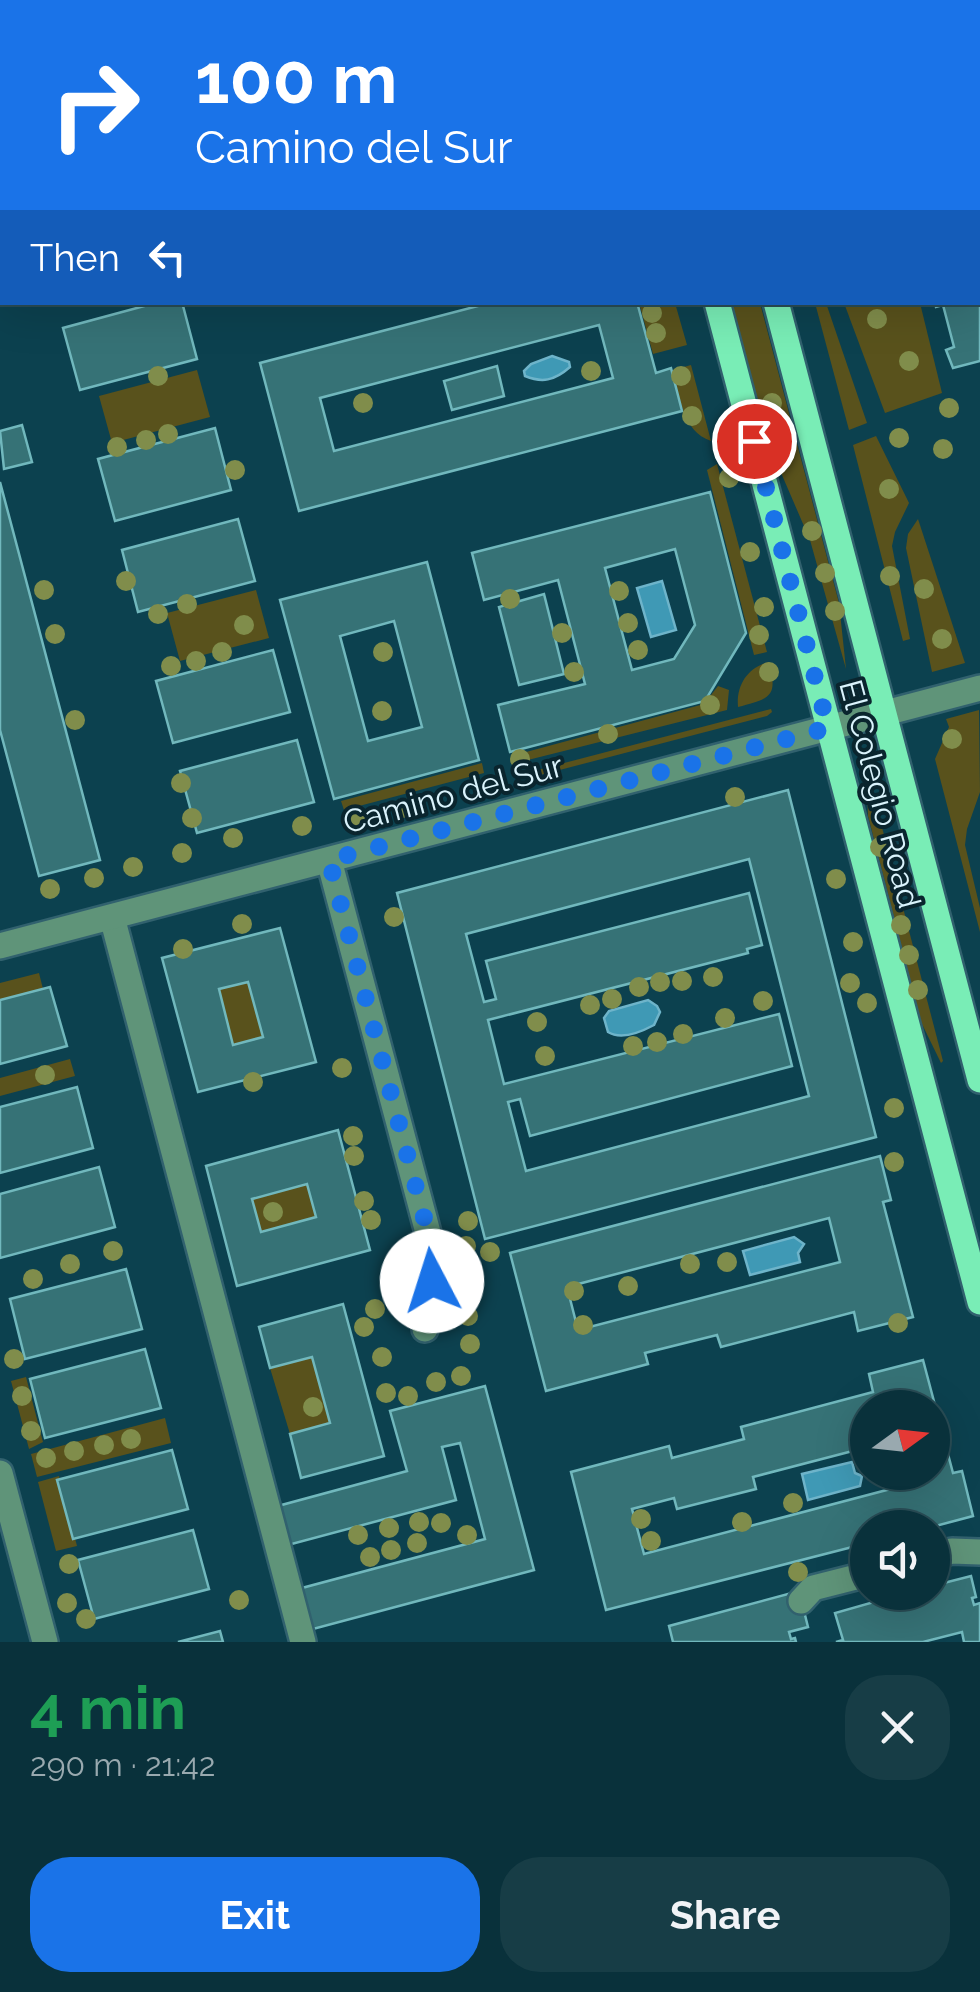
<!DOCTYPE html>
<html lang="en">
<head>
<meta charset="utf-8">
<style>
	body { margin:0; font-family:Raleway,sans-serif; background:#173d46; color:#f1f3f6; height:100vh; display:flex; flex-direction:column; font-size:38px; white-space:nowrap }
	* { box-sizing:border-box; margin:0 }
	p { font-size:32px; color:#99a9af }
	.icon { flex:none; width:55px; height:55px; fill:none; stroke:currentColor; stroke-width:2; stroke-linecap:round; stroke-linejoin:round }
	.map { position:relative; height:1642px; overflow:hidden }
	.sheet { display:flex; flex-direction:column; background:#09313b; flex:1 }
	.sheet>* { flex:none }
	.guide { position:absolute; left:0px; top:0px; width:980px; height:305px; box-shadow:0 10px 40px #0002,0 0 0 2px #294c55; background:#1a73e8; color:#fff; overflow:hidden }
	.needle { width:65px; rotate:75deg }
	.controls { position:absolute; left:850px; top:1390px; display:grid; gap:20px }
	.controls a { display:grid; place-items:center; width:100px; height:100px; border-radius:50%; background:#09313b; box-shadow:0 10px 40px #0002,0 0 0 2px #294c55; font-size:50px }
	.pin { position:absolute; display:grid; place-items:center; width:85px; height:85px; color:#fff; margin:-42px; border:5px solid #fff; border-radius:50%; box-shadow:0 2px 10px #0007 }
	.me { position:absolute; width:110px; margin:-55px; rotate:355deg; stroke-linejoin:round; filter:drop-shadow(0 0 8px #0008) }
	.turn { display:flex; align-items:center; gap:35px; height:210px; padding:0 30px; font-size:45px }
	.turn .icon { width:130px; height:130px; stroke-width:2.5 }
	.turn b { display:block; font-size:70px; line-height:85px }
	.then { display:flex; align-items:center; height:95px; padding:0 30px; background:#0003; gap:20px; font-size:38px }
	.round { display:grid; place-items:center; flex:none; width:105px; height:105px; border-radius:40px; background:#173d46 }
	.overview { display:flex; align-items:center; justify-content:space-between; height:170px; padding:0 30px }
	h1 { font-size:60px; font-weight:700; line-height:75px; color:#1e9e55 }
	.button { display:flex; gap:20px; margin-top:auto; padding:20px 30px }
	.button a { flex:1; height:115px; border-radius:40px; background:#1a73e8; color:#fff; font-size:40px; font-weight:700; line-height:115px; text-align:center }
	.button a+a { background:#173d46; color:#f1f3f6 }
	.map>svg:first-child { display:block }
</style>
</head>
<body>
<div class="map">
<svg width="980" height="1642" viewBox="0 0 980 1642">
	<rect width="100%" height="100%" fill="#0c414f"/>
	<!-- green -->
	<g fill="#59521c">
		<path d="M0,0H595L596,2H2L0,172Z"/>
		<path d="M759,0H980V176L978,177V2Z"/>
		<path d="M639,303H675L687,345L653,354Z"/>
		<path d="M731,303H760L839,603L846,669L810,540L766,438Z"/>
		<path d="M815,303H826L867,423L849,430Z"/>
		<path d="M844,303H920L942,393L885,413Z"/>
		<path d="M691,365L711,441C682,431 680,397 673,370Z"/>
		<path d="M197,370L210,417L112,443L99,396Z"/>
		<path d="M876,436L909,503L895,532L892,546L910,639L903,641L853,445Z"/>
		<path d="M717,464L767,652L754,655L707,470Z"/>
		<path d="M918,519L965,663L932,672L906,548L908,534Z"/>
		<path d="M256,590L269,638L180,661L167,613Z"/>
		<path d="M769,662C778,697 771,698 738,707C736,685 748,667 769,662Z"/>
		<path d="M718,686L729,690L727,710L516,763L515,755L704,704Z"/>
		<path d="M771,709L772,712L767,716L525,779L522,774Z"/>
		<path d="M979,710L980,792L967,829L965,845L980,908V932L935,759L949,727L946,719Z"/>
		<path d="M482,763L484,773L344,810L341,801Z"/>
		<path d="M866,766L943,1061L941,1063L921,1022L868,816Z"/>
		<path d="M39,973L43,989L0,1000V983Z"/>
		<path d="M248,982L263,1037L233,1045L219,989Z"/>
		<path d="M70,1059L75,1076L0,1096V1078Z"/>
		<path d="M307,1184L316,1217L261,1232L252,1199Z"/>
		<path d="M312,1357L330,1423L290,1434L270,1368Z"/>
		<path d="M26,1377L43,1442L29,1449L11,1381Z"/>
		<path d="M165,1418L171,1443L37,1477L31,1454Z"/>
		<path d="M59,1476L77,1546L56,1551L38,1482Z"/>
	</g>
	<!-- water -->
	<g fill="#3f99b5" stroke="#6eb4ca" stroke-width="2.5">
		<path d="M552,356L569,362L570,367C554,381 542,383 525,376L524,371L531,364Z"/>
		<path d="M662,581L676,630L651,637L637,588Z"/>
		<path d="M648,1000L657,1006L660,1012L654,1025C641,1032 621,1040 608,1032L604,1018L609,1011Z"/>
		<path d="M794,1237L804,1244L798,1253L800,1262L750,1275L743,1251Z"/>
		<path d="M852,1462L855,1473L862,1476L860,1486L808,1500L802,1474Z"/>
	</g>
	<!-- building -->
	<g fill="#367276" stroke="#71b8bd" stroke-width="2.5" fill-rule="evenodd">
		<path d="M978,192H980L978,277Z"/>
		<path d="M980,276V361L953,368L946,350L954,347L943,305L936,307L935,302H978Z"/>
		<path d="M159,302H182L197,359L80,390L63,328Z"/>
		<path d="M493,302H637L656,373L671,368L682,411L299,511L260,363ZM599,325L613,378L334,451L320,398Z"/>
		<path d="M497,366L504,396L452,410L444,381Z"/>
		<path d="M22,425L32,462L4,469L0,431Z"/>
		<path d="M215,428L231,490L115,521L98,459Z"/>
		<path d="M0,482L100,860L39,876L0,730Z"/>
		<path d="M710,492L746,633L705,701L510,752L498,705L585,684L558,580L484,600L472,553ZM675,549L695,625L674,659L632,670L605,568Z"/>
		<path d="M238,519L255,581L138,612L122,550Z"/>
		<path d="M427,562L479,760L334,799L280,600ZM394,621L422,727L368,741L340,636Z"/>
		<path d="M544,594L564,674L519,685L499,607Z"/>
		<path d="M273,650L290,712L173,743L156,681Z"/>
		<path d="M297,740L314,802L197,833L180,771Z"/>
		<path d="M788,790L876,1137L485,1239L397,893ZM749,859L809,1096L526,1171L508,1102L520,1099L530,1136L792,1066L779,1014L504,1084L488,1020L748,953L747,949L762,945L749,893L486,961L496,999L484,1002L466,934Z"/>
		<path d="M280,928L316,1062L198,1092L162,958ZM248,982L263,1037L233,1045L219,989Z"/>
		<path d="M50,987L67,1046L0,1064V1000Z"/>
		<path d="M77,1087L93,1148L0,1173V1107Z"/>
		<path d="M338,1130L370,1250L237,1286L206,1166ZM307,1184L316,1217L261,1232L252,1199Z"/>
		<path d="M880,1156L891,1200L883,1202L913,1317L858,1331L854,1312L721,1347L717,1335L645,1353L648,1364L546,1391L510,1253ZM829,1218L840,1262L578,1330L567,1287Z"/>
		<path d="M99,1167L115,1227L0,1258V1194Z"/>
		<path d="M126,1269L142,1329L25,1359L10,1299Z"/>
		<path d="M343,1304L384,1456L301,1478L290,1434L330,1423L312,1357L270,1368L259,1327Z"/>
		<path d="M145,1349L161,1408L45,1438L30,1379Z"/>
		<path d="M923,1360L953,1473L962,1471L973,1516L928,1528H868V1543L606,1610L571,1472L669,1446L672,1458L744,1439L741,1427L873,1392L869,1374ZM868,1408H932V1472H895L898,1487L644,1554L632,1509L674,1498L677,1509L756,1489L753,1477L868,1447Z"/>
		<path d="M485,1386L534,1570L313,1629L302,1588L485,1539L460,1443L442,1447L456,1500L288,1545L278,1506L407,1471L390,1411Z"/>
		<path d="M172,1450L188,1509L73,1539L57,1480Z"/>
		<path d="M193,1530L209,1589L94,1619L78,1560Z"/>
		<path d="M971,1576L976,1597L972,1598L974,1605L980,1603V1642H964L962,1632L923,1642H836L843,1640L835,1613L909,1592H932V1586Z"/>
		<path d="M799,1591L808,1627L789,1632L791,1639L795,1638L796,1642H673L669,1626Z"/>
		<path d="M220,1631L223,1642H178Z"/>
	</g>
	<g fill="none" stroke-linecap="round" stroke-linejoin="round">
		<defs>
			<g id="minor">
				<path d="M329,860L431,1244L432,1281L425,1329"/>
				<path d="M112,917L303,1642"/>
				<path d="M0,946L980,688"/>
				<path d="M0,1473L45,1642"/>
				<path d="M932,1556L952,1551L980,1552"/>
				<path d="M801,1601L813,1588L868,1574"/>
			</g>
			<g id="major">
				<path d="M637,0L638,2"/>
				<path d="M697,0L698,2"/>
				<path d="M717,302L980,1302"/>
				<path d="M776,302L980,1080"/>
			</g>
		</defs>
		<!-- minor casing -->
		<use href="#minor" stroke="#31616e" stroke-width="30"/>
		<!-- major casing -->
		<use href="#major" stroke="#31616e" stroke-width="30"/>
		<!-- minor -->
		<use href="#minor" stroke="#5f9479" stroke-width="25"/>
		<!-- major -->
		<use href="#major" stroke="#79edb6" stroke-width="25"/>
	</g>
	<!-- trees -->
	<g fill="#808d4b">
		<circle cx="652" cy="313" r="10"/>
		<circle cx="877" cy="319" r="10"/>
		<circle cx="656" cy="333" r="10"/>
		<circle cx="909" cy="361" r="10"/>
		<circle cx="591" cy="371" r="10"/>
		<circle cx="158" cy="376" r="10"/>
		<circle cx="681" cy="376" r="10"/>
		<circle cx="363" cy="403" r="10"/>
		<circle cx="772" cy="403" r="10"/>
		<circle cx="949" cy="408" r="10"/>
		<circle cx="692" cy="416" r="10"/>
		<circle cx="168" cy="434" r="10"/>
		<circle cx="782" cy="437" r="10"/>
		<circle cx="899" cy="438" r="10"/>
		<circle cx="146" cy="440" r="10"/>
		<circle cx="117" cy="447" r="10"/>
		<circle cx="943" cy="449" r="10"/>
		<circle cx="235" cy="470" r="10"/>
		<circle cx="729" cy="478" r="10"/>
		<circle cx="889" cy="489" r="10"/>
		<circle cx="812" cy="531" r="10"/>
		<circle cx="750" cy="552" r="10"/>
		<circle cx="825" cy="573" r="10"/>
		<circle cx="890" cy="576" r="10"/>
		<circle cx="126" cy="581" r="10"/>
		<circle cx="924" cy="589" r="10"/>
		<circle cx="44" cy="590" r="10"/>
		<circle cx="619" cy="591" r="10"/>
		<circle cx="510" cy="599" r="10"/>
		<circle cx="187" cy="604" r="10"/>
		<circle cx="764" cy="607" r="10"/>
		<circle cx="835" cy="611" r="10"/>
		<circle cx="158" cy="614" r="10"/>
		<circle cx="628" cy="623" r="10"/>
		<circle cx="244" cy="625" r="10"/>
		<circle cx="562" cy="633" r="10"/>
		<circle cx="55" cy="634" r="10"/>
		<circle cx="759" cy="635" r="10"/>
		<circle cx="942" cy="639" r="10"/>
		<circle cx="638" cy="650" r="10"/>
		<circle cx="222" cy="652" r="10"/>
		<circle cx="383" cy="652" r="10"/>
		<circle cx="196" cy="661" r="10"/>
		<circle cx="171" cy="666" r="10"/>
		<circle cx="574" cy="672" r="10"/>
		<circle cx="769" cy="672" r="10"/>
		<circle cx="710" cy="705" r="10"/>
		<circle cx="382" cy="711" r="10"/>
		<circle cx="75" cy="720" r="10"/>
		<circle cx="608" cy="734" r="10"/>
		<circle cx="952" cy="739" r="10"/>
		<circle cx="520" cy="759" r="10"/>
		<circle cx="181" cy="783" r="10"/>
		<circle cx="735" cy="797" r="10"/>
		<circle cx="403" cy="808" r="10"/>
		<circle cx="192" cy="818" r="10"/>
		<circle cx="358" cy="821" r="10"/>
		<circle cx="302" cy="826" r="10"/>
		<circle cx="233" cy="838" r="10"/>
		<circle cx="880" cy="847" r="10"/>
		<circle cx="182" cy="853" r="10"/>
		<circle cx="133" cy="867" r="10"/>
		<circle cx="94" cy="878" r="10"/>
		<circle cx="836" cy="879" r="10"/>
		<circle cx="50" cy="889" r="10"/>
		<circle cx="394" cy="917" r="10"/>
		<circle cx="242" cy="924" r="10"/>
		<circle cx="901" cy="925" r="10"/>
		<circle cx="853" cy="942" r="10"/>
		<circle cx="183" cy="949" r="10"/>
		<circle cx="909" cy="955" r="10"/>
		<circle cx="713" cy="977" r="10"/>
		<circle cx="682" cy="981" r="10"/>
		<circle cx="660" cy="982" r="10"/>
		<circle cx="850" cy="983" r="10"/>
		<circle cx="639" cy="987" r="10"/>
		<circle cx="918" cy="990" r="10"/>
		<circle cx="612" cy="999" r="10"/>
		<circle cx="763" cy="1001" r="10"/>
		<circle cx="867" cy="1003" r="10"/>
		<circle cx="590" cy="1005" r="10"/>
		<circle cx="725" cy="1018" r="10"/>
		<circle cx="537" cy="1022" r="10"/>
		<circle cx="683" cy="1034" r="10"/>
		<circle cx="657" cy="1042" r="10"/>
		<circle cx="633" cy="1046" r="10"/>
		<circle cx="545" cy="1056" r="10"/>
		<circle cx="342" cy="1068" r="10"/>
		<circle cx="45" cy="1075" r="10"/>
		<circle cx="253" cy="1082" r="10"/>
		<circle cx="894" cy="1108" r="10"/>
		<circle cx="353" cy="1136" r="10"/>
		<circle cx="354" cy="1156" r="10"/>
		<circle cx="894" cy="1162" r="10"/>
		<circle cx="364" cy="1201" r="10"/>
		<circle cx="273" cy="1212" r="10"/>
		<circle cx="371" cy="1220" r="10"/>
		<circle cx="468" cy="1221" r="10"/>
		<circle cx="466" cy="1246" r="10"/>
		<circle cx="113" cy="1251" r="10"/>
		<circle cx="490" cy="1252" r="10"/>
		<circle cx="727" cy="1262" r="10"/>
		<circle cx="70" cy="1264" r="10"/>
		<circle cx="690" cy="1264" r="10"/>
		<circle cx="464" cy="1268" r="10"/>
		<circle cx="33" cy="1279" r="10"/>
		<circle cx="628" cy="1286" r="10"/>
		<circle cx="461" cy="1289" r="10"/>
		<circle cx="574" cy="1291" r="10"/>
		<circle cx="375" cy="1309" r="10"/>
		<circle cx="468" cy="1316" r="10"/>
		<circle cx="898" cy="1323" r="10"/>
		<circle cx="583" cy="1325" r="10"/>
		<circle cx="364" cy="1327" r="10"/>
		<circle cx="470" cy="1344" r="10"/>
		<circle cx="382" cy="1357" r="10"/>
		<circle cx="14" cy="1359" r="10"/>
		<circle cx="461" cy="1376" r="10"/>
		<circle cx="436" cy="1382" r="10"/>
		<circle cx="386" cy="1393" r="10"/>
		<circle cx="22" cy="1396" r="10"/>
		<circle cx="408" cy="1396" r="10"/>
		<circle cx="313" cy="1407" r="10"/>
		<circle cx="31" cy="1431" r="10"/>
		<circle cx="131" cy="1439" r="10"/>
		<circle cx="104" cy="1445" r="10"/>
		<circle cx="74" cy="1451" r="10"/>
		<circle cx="46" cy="1458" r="10"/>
		<circle cx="793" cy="1503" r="10"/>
		<circle cx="641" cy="1519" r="10"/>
		<circle cx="419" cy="1522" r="10"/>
		<circle cx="742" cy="1522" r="10"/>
		<circle cx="441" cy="1523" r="10"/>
		<circle cx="389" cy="1528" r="10"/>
		<circle cx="358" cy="1535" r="10"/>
		<circle cx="467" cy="1535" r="10"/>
		<circle cx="651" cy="1541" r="10"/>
		<circle cx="417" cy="1543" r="10"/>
		<circle cx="391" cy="1550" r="10"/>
		<circle cx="370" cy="1557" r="10"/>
		<circle cx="69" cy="1564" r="10"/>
		<circle cx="798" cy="1572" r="10"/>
		<circle cx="239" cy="1600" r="10"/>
		<circle cx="67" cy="1603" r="10"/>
		<circle cx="86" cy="1619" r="10"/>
	</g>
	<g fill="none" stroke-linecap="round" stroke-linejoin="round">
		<!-- route -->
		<path stroke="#1a73e8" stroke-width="18" stroke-dasharray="0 32.4" d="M432,1281L431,1244L329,860L828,728L754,441"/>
	</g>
	<g text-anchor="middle" stroke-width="8" stroke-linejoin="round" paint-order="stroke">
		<!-- street labels -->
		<g font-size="32" fill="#daf3fc" stroke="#0a252e">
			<text transform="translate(453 794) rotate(-15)" y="11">Camino del Sur</text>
			<text transform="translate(880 794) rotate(75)" y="11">El Colegio Road</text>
		</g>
	</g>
</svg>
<div class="controls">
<a><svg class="needle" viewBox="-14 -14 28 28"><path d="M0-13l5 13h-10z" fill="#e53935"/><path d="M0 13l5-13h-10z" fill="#99a9af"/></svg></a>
<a><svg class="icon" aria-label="sound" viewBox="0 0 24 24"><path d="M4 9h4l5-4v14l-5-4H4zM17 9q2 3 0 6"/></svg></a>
</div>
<div class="pin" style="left:754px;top:441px;background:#d93025"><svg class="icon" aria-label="arrive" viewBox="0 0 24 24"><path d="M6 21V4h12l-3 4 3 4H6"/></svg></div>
<svg class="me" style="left:432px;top:1281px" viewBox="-20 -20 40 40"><circle r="19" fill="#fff"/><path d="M0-13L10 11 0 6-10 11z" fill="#1a73e8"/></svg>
<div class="guide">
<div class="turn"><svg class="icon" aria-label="right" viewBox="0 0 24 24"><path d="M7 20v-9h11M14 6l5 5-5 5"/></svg><div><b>100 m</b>Camino del Sur</div></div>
<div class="then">Then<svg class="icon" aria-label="left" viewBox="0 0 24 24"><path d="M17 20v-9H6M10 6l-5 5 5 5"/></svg></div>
</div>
</div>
<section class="sheet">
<div class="overview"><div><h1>4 min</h1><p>290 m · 21:42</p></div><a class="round"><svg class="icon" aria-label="close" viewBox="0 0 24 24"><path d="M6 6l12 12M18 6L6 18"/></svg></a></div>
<div class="button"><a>Exit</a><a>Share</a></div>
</section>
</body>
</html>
